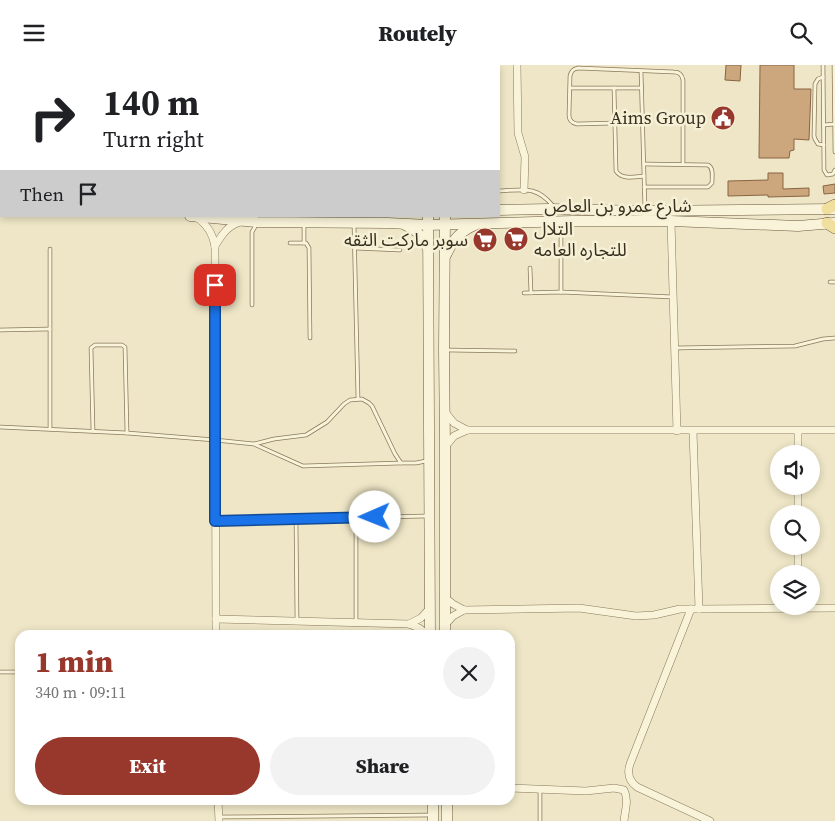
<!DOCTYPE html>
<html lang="en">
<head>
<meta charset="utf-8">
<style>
	body { margin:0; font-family:"Source Serif 4","Noto Sans Arabic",serif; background:#f2f2f2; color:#202124; height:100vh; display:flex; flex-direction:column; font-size:19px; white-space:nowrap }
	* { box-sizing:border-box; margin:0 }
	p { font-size:16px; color:#757577 }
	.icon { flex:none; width:28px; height:28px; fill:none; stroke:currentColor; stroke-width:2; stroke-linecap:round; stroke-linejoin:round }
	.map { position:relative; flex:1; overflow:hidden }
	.panel { position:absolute; left:15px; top:565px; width:500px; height:175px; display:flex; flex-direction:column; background:#fff; border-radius:15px; box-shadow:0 2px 8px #0003 }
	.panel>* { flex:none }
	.hud { position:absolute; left:0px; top:0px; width:500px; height:152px; box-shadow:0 2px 8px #0003; background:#fff; color:#202124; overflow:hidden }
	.buttons { position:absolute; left:770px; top:380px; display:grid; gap:10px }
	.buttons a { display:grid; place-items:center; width:50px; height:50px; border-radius:50%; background:#fff; box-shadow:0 2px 8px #0003; font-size:25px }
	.pin { position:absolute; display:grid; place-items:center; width:42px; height:42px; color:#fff; margin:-21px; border-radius:10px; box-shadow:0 2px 8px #0006 }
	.me { position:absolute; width:55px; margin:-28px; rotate:269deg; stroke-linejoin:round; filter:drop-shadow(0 0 4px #0008) }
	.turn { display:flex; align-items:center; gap:18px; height:105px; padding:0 20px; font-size:22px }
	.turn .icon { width:65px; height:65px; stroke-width:2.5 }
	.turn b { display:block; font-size:35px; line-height:42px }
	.then { display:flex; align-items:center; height:48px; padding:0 20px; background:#0003; gap:10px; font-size:19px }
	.round { display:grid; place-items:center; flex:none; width:52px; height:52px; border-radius:26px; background:#f2f2f2 }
	.head { display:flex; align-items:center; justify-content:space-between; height:85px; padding:0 20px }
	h1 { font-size:30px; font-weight:800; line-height:38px; color:#98372c }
	.button { display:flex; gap:10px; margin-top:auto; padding:10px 20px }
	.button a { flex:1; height:58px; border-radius:30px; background:#98372c; color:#fff; font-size:20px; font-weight:800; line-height:58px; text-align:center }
	.button a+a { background:#f2f2f2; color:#202124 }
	header { display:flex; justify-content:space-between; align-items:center; height:65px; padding:0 20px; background:#fff; font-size:22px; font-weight:800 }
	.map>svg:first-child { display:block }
</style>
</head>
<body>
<header><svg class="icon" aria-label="menu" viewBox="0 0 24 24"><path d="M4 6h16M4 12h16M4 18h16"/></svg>Routely<svg class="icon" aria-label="search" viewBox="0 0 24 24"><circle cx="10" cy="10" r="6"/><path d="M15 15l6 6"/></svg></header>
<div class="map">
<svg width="835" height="756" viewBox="0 0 835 756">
	<rect width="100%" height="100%" fill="#eee6c6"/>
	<!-- building -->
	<g fill="#cca67c" stroke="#886542">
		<path d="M726,0H741L740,16L725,15Z"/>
		<path d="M760,0H794V24H811L809,75L794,74V85L790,86L789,93H759Z"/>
		<path d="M768,108H783V124L809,123V131L768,132V130L728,131V116L768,115Z"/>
		<path d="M835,119V128L824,129L823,121Z"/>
	</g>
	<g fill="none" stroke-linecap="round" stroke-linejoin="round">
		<defs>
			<g id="service">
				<path d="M823,0L824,105L827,110L833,109L835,105"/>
				<path d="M834,0L835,87"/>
				<path d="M17,1L18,0"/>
				<path d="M100,1L101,0"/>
				<path d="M187,1V0"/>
				<path d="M641,6L645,145"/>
				<path d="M823,12L818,14L815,19L814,71L815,74L818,79L824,80"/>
				<path d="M570,23H642"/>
				<path d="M614,23L616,106C622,115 634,112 644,111"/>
				<path d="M615,58L577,59C572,58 569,55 569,50L570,11C571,6 573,4 578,3L674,7C680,7 682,10 683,15V99"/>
				<path d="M824,60L835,59"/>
				<path d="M644,99L708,100C714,103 712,112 712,118L708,122H644"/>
				<path d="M499,126C523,125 536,120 553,141"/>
				<path d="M304,159V178"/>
				<path d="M354,159L358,334"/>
				<path d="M561,172V227"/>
				<path d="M290,178H306L309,183L310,273"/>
				<path d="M355,183L400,185"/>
				<path d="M530,203L531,228"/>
				<path d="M830,217H835"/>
				<path d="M524,228L561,227L673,232"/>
				<path d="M252,240V167L256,160"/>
				<path d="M0,265L50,264"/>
				<path d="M675,283L795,281L823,274L835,273"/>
				<path d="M447,285L515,286"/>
				<path d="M0,362L127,368L215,375L254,379L274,374L306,370L327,357L344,339L350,335L362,334L369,338L372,341L395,389L401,398H416L426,396"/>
				<path d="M50,364V184"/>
				<path d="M93,366L91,283L95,280H122L125,282L127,368"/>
				<path d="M254,379L303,401L401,398"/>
				<path d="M296,454L297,556"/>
				<path d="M215,456L426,451"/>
				<path d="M356,557V453"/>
				<path d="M0,607H20"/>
				<path d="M540,724V756"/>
				<path d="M219,752L432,750"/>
			</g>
			<g id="minor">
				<path d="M517,0L518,68L525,92L524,125"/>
				<path d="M0,141L1,138"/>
				<path d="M196,152C207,159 213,169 215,182L216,570"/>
				<path d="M671,156L677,366"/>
				<path d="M215,181C221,171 228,160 240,157"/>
				<path d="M445,347L454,358L467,365"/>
				<path d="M693,366L699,544"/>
				<path d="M798,366V389"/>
				<path d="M445,382L454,371L467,365H835"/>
				<path d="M798,421V449"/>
				<path d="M798,481V509"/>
				<path d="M444,532L453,539L464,545L579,543L636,551L654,550L680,544H699L835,543"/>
				<path d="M691,544L630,699C627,708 629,716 637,722L710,756"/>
				<path d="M216,554L409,559L419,563L428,570"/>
				<path d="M409,559L421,553L430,543"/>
				<path d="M445,560L453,551L464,545"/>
				<path d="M510,723L586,726L614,723L624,725C629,735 625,745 624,756"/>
				<path d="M218,735L219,756"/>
			</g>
			<g id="secondary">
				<path d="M427,0V1"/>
				<path d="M447,0V1"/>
				<path d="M0,100L1,101"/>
				<path d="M0,110H1"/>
				<path d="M499,145L549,144L645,146L834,144"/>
				<path d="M190,151L257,157L388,158L428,160L573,156H671L798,161L834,158"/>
				<path d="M428,151L430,570"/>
				<path d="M405,160C416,165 422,170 427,182"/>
				<path d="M446,190C453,175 459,167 475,160"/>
				<path d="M445,570V382L444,285L445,151"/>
				<path d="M433,735V756"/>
				<path d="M447,756V735"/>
			</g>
			<g id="primary">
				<path d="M827,144L835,140"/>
				<path d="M827,158L835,163"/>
			</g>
		</defs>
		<!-- service casing -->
		<use href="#service" stroke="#89795c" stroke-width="4.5"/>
		<!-- minor casing -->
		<use href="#minor" stroke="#89795c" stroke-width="8"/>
		<!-- secondary casing -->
		<use href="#secondary" stroke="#6b5a3f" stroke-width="11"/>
		<!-- primary casing -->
		<use href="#primary" stroke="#574630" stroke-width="12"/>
		<!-- service -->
		<use href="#service" stroke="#f9f3da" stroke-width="3"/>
		<!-- minor -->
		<use href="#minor" stroke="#f9f3da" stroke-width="7"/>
		<!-- secondary -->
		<use href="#secondary" stroke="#f9f3da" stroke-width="10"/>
		<!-- primary -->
		<use href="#primary" stroke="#f0df9f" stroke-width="11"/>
	</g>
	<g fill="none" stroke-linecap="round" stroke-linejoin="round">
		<defs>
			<path id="route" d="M215,220V456L375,452"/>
		</defs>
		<!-- route casing -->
		<use href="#route" stroke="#114b97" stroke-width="12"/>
		<!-- route -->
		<use href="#route" stroke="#1a73e8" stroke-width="9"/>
	</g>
	<!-- icons -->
	<defs>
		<symbol id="civic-disc" viewBox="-11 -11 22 22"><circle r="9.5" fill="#98372c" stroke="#f5f0d6"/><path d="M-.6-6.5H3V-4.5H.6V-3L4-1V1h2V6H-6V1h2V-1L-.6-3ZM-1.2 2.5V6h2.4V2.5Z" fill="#fff"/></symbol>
		<symbol id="supermarket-disc" viewBox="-11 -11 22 22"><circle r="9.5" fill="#98372c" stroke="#f5f0d6"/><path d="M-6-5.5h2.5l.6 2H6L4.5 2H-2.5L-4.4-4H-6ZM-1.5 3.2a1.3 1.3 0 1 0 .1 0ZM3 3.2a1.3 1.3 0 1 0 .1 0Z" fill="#fff"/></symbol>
	</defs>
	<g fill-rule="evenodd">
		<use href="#civic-disc" x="709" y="39" width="28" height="28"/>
		<use href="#supermarket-disc" x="502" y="160" width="28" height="28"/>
		<use href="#supermarket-disc" x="471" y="161" width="28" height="28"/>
	</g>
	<g text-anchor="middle" stroke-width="5" stroke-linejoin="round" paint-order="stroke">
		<!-- poi labels -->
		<g font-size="18" fill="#3a2f1f" stroke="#f5f0d6" text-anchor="end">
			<text x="706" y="59">Aims Group</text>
			<text x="534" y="170" text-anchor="start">التلال<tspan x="534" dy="21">للتجاره العامه</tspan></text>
			<text x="468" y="181">سوبر ماركت الثقه</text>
		</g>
		<!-- street labels -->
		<g font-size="18" fill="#3a2f1f" stroke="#f5f0d6">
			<text x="618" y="147">شارع عمرو بن العاص</text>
		</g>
	</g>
</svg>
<div class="buttons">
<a><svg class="icon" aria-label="sound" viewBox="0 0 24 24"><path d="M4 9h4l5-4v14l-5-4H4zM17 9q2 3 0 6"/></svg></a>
<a><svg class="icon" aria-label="search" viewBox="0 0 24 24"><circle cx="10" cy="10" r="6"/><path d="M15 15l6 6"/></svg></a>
<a><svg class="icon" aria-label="layers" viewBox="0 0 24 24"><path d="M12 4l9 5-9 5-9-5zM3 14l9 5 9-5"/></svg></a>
</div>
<div class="pin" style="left:215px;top:220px;background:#d93025"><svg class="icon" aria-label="arrive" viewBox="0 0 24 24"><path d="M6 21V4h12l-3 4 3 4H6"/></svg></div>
<svg class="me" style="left:375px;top:452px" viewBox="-20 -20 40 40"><circle r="19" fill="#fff"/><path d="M0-13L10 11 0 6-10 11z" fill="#1a73e8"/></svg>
<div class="hud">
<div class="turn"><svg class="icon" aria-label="right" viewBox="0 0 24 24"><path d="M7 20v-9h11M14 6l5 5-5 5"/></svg><div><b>140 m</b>Turn right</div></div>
<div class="then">Then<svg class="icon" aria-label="arrive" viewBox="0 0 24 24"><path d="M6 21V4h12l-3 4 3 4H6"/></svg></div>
</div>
<section class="panel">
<div class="head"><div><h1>1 min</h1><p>340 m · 09:11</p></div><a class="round"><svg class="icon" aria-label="close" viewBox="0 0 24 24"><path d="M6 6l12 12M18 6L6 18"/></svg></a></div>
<div class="button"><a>Exit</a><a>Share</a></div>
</section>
</div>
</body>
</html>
